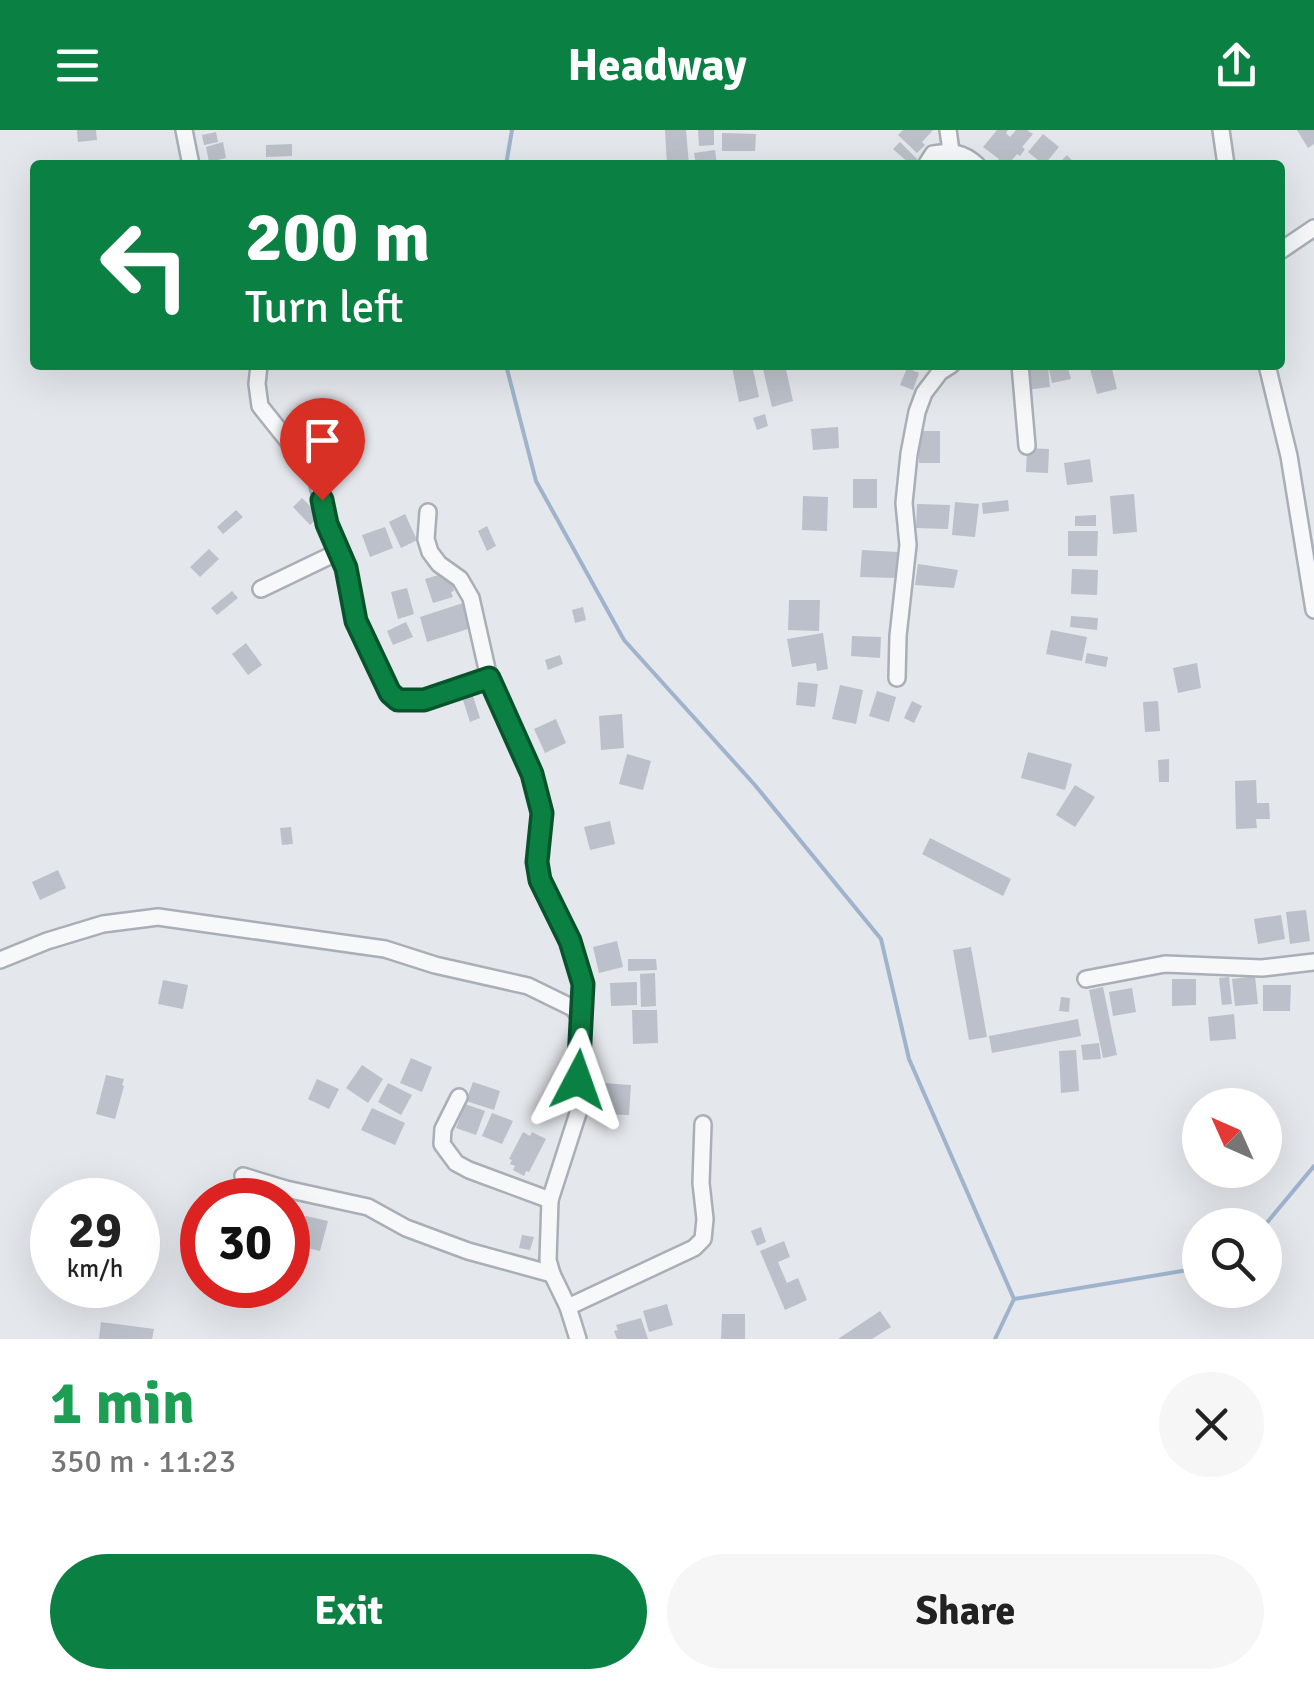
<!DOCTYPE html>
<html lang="en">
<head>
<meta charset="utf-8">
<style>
	body { margin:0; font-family:Signika,sans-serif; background:#f6f6f6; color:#222; height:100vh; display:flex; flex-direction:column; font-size:38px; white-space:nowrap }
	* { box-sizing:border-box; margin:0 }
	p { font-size:32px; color:#767676 }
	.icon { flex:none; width:55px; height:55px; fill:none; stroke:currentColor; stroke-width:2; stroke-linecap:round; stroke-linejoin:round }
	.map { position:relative; height:1209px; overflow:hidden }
	.side { display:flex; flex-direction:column; background:#fff; flex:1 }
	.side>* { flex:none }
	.banner { position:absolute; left:30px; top:30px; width:1255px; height:210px; border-radius:10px; box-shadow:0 10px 40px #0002; background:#0b8043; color:#fff; overflow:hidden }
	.needle { width:65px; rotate:315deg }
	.buttons { position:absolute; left:1182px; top:958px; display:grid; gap:20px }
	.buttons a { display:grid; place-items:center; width:100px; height:100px; border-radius:50%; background:#fff; box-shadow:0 10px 40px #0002; font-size:50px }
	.speed { position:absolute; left:30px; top:1048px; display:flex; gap:20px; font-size:50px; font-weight:700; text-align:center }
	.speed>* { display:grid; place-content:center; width:130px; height:130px; border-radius:50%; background:#fff; box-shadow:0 10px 40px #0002; line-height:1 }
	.speed small { font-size:25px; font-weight:400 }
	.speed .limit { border:15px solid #d22; background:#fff; color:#111 }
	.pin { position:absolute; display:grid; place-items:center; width:85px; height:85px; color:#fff; margin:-102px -42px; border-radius:50% 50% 50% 0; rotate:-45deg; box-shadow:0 0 10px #0007 }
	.pin .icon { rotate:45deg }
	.me { position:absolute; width:110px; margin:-55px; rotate:4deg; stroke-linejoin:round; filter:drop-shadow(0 0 8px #0008) }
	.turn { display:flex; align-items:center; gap:35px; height:210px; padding:0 50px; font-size:45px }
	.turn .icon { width:130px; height:130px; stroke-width:2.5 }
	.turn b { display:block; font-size:70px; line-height:85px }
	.round { display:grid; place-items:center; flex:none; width:105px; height:105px; border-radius:52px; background:#f6f6f6 }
	.head { display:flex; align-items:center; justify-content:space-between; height:170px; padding:0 50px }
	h1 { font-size:60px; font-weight:700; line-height:75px; color:#1e9e55 }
	.cta { display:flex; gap:20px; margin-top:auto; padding:20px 50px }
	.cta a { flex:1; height:115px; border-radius:60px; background:#0b8043; color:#fff; font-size:40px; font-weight:700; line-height:115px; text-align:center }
	.cta a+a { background:#f6f6f6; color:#222 }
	header { display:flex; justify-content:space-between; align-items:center; height:130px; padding:0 50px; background:#0b8043; color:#fff; font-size:45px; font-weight:700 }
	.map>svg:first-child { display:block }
</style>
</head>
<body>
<header><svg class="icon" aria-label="menu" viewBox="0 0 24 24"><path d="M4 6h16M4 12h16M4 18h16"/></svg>Headway<svg class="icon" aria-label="share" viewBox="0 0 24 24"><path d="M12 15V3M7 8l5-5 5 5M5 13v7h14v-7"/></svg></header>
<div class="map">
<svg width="1314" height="1209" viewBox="0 0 1314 1209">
	<rect width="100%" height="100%" fill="#e4e7ec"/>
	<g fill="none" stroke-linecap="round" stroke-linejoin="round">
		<!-- stream -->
		<g stroke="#9fb4cc" stroke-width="4">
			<path d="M506,35L512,0"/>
			<path d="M506,235L536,351L624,510L754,654L881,809L909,929L1014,1169L995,1209"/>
			<path d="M1265,1095L1314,1036"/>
			<path d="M1014,1169L1200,1138"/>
		</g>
	</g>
	<!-- building -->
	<g fill="#bbc0ca">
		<path d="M77,0H96L97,10L78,12Z"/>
		<path d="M665,0H686L689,35H667Z"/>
		<path d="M698,0H714V15L699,16Z"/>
		<path d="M903,0H933L922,12L925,15L917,23L898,5Z"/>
		<path d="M997,0H1008L1006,3L1010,7L1016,0H1027L1033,4L1022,17L1025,19L1020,26L1017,24L1008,35H1001L997,32L999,29L983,17Z"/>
		<path d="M1297,0H1314V14L1308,18Z"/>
		<path d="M216,2L218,12L204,15L202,5Z"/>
		<path d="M722,3L756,4L755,21H722Z"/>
		<path d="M1043,4L1059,17L1044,35L1028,22Z"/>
		<path d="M223,12L226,28L209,32L206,17Z"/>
		<path d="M900,12L917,29L911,35L893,19Z"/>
		<path d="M292,14V26L266,27V15Z"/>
		<path d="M715,20L717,35H696L694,23Z"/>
		<path d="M1067,25L1076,35H1057Z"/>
		<path d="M741,235H752L759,267L739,272L732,237Z"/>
		<path d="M762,235H785L793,271L772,277Z"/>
		<path d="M1048,235H1067L1071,249L1052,253Z"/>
		<path d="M1089,235H1111L1117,259L1097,264Z"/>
		<path d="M907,238L919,243L913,260L900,255Z"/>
		<path d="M1048,238L1050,257L1026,260L1024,241Z"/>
		<path d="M765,284L768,296L757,300L753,288Z"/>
		<path d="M838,297L839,318L813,320L811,299Z"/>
		<rect x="919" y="301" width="21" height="32"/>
		<path d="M1027,318L1049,319L1048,343L1026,342Z"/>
		<path d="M1090,329L1093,352L1067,355L1064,333Z"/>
		<rect x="853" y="349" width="24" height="29"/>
		<path d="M1134,364L1137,402L1113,404L1110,366Z"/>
		<path d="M803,366L828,367L827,401L802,400Z"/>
		<path d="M302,368L320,386L310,395L293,377Z"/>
		<path d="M1008,370L1009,381L983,384L982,373Z"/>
		<path d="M955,372L979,374L975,407L952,405Z"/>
		<path d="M917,374L950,375L948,399L916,398Z"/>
		<path d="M236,380L243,387L223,404L217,397Z"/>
		<path d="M405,384L417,410L401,418L389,392Z"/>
		<path d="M1096,385V396H1075V386Z"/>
		<path d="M487,396L496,416L487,421L478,401Z"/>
		<path d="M385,397L393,418L370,427L362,405Z"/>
		<path d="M1068,401H1098L1097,426H1068Z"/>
		<path d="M209,419L219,429L200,447L190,437Z"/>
		<path d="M862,420L897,422L896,448L860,447Z"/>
		<path d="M918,434L958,440L954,458L915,455Z"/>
		<path d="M1072,439L1098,440L1097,465L1071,464Z"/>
		<path d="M445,443L448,453L452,452L454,461L451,462L453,467L433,473L425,449Z"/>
		<path d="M407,458L414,484L398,489L391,462Z"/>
		<path d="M232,461L238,468L217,485L211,478Z"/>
		<path d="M789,470H820L819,501L788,500Z"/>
		<path d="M463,473L471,498L427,512L420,487Z"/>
		<path d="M583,477L586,490L575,493L572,480Z"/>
		<path d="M1071,486L1098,488L1097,500L1070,497Z"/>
		<path d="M406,492L413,507L393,515L387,501Z"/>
		<path d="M1051,500L1087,507L1082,531L1046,524Z"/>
		<path d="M823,503L828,539L817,541L816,533L792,537L787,509Z"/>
		<path d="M852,506L881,507L880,528L851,526Z"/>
		<path d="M246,513L262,535L248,545L232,524Z"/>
		<path d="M1087,523L1108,527L1106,537L1085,533Z"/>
		<path d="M560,525L563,534L548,540L545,530Z"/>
		<path d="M1197,533L1201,558L1178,563L1173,538Z"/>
		<path d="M798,552L818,554L815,577L796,575Z"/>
		<path d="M840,555L863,560L856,594L832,589Z"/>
		<path d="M877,561L896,567L889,592L869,586Z"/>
		<path d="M473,566L480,588L470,592L463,570Z"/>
		<path d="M912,571L922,576L914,593L904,588Z"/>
		<path d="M1158,571L1160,601L1145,602L1143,572Z"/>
		<path d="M622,584L624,618L601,620L599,586Z"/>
		<path d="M556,589L566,613L545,623L534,599Z"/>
		<path d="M1028,622L1072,634L1065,660L1021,648Z"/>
		<path d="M627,624L651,631L643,660L619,654Z"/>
		<path d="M1169,629V652H1159L1158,630Z"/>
		<path d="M1256,650L1257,673H1269L1270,689H1256L1257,698L1236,699L1235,651Z"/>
		<path d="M1075,655L1095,667L1075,697L1056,685Z"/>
		<path d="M610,691L615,714L590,720L584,697Z"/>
		<path d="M291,697L293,714L282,715L280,698Z"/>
		<path d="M930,708L1011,749L1003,766L922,724Z"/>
		<path d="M58,740L66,758L40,770L32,752Z"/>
		<path d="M1306,780L1310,811L1290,814L1286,782Z"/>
		<path d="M1281,785L1285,809L1258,814L1254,789Z"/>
		<path d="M617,811L623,837L599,843L593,817Z"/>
		<path d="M971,817L987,907L969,910L953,820Z"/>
		<path d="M628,829H656L657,840L628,841Z"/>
		<path d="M655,843L656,876L641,877L640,844Z"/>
		<path d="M1255,846L1258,874L1235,876L1232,849Z"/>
		<path d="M1229,847L1232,874L1222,875L1219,848Z"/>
		<path d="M1172,849H1196V875L1172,876Z"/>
		<path d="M163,850L188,855L183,879L158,874Z"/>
		<path d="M637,852V875L611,876L610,853Z"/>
		<path d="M1263,855H1291L1290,881H1263Z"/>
		<path d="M1103,857L1117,925L1103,928L1089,860Z"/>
		<path d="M1132,858L1136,882L1113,886L1109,862Z"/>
		<path d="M1061,867L1070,868L1069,882L1059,881Z"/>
		<path d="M632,880H657L658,913L633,914Z"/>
		<path d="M1234,884L1236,909L1210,911L1208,887Z"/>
		<path d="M1078,889L1081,906L992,923L989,906Z"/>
		<path d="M1099,913L1101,929L1083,930L1081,915Z"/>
		<path d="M1076,920L1079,961L1061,963L1059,921Z"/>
		<path d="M411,928L432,937L422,962L400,953Z"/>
		<path d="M362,935L383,949L368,973L346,958Z"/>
		<path d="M106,945L124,949L122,955L124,956L115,989L96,984Z"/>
		<path d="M317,949L339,959L329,979L308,969Z"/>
		<path d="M473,952L500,961L494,980L466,971Z"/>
		<path d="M388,953L412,965L401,985L378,972Z"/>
		<path d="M601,953L631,955L629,985L599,984Z"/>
		<path d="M465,974L485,981L476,1005L456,998Z"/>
		<path d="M372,978L405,993L395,1015L361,1000Z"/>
		<path d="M492,983L513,991L502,1014L482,1006Z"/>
		<path d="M523,1002L530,1006L532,1002L546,1009L529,1042L526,1041L524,1046L513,1040L515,1036L510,1034L512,1030L509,1029Z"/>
		<path d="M306,1086L328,1091L320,1121L299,1116Z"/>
		<path d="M761,1097L766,1112L757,1116L751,1101Z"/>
		<path d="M522,1105L534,1107L530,1120L519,1118Z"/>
		<path d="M784,1111L790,1127L778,1132L787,1153L798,1148L807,1170L785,1180L760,1121Z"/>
		<path d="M667,1174L673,1195L649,1202L643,1181Z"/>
		<path d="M880,1181L891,1197L872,1209H838Z"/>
		<path d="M722,1184H745V1209H721Z"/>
		<path d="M641,1188L648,1209H617L614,1201L618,1200L616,1195Z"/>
		<path d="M101,1192L154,1199L152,1209H99Z"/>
	</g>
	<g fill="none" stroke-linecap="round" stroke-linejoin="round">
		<defs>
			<g id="minor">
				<path d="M184,0L191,35"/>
				<path d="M948,0L951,21"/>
				<path d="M1221,0L1226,35"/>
				<path d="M926,35L933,24C951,21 963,22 977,35"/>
				<path d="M1280,121L1314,98"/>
				<path d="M259,235L257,254L260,276L316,346L327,394L346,438L356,491L390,563C413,582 463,557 489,548"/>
				<path d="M1020,235L1027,316"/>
				<path d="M1267,235L1289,326L1314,480"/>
				<path d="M428,382L426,409L430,422L439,434L460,449L471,468L489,548L532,644L541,683L537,732L540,750L570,811L583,854L582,891"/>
				<path d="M261,459L340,421"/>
				<path d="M897,548L898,506L908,415L904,373L909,324L917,282L924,263L940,242L951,235"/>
				<path d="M0,830L47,811L103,794L158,787L385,819L435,835L528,856L573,878L582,891L578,950L579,980L550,1070L548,1130L552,1144L568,1177L578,1209"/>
				<path d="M1086,849L1165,834L1262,838L1314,832"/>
				<path d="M459,967L443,999L442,1014L456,1033L469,1040L550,1070"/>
				<path d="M243,1046L286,1059L368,1077L406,1098L468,1121L552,1144"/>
				<path d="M568,1177L694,1118L703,1109L705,1089L701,1053L703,994"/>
			</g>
		</defs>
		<!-- minor casing -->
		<use href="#minor" stroke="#a9aeb7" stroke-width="20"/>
		<!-- minor -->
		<use href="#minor" stroke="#f7f8fa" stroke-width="15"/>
	</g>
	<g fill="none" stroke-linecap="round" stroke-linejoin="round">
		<defs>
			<path id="route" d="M322,370L327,394L346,438L356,491L390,563L398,570H424L489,548L532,644L542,683L537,732L540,750L570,811L583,854L578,950"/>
		</defs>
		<!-- route casing -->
		<use href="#route" stroke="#07532c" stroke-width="25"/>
		<!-- route -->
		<use href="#route" stroke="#0b8043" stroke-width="18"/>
	</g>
</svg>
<div class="buttons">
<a><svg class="needle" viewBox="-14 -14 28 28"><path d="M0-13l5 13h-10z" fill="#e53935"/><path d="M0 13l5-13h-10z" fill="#767676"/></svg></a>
<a><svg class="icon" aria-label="search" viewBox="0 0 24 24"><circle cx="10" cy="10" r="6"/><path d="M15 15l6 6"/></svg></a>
</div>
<div class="speed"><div>29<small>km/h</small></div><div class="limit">30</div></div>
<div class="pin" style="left:322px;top:370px;background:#d93025"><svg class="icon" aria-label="arrive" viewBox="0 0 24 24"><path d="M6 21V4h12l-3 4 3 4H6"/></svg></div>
<svg class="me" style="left:578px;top:950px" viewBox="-20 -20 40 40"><path d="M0-17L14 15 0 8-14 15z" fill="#0b8043" stroke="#fff" stroke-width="4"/></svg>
<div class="banner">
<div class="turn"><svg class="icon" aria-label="left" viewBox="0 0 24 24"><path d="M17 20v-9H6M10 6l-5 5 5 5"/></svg><div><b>200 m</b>Turn left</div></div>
</div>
</div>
<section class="side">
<div class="head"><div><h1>1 min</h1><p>350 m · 11:23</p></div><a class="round"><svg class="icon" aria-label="close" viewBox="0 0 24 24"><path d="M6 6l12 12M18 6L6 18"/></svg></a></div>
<div class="cta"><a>Exit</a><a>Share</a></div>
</section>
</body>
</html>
